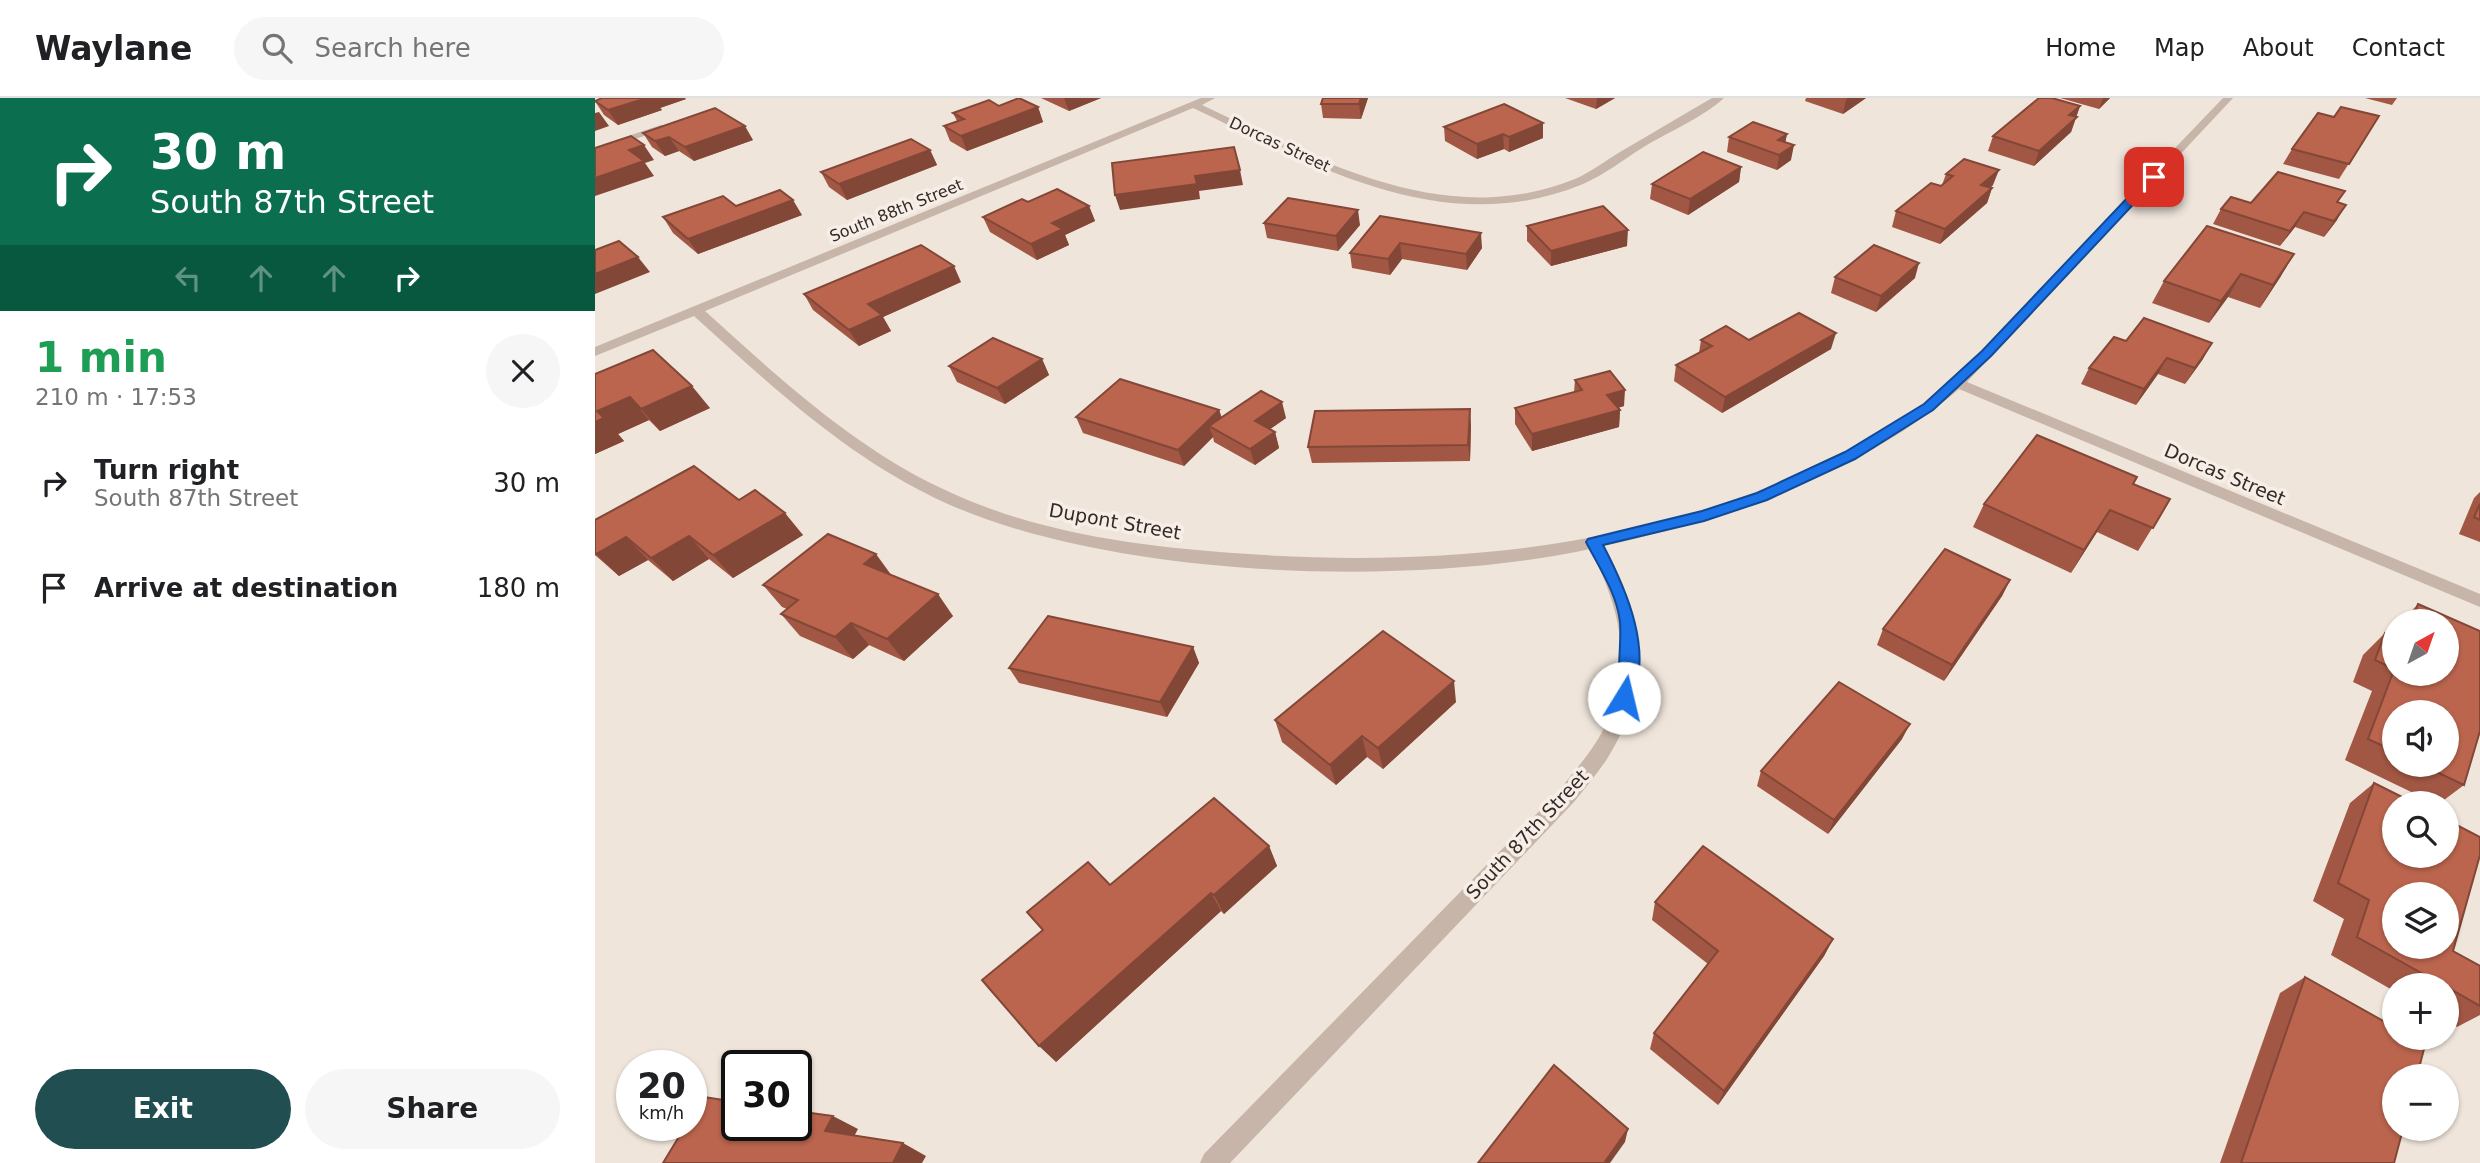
<!DOCTYPE html>
<html lang="en">
<head>
<meta charset="utf-8">
<style>
	body { margin:0; font-family:"DejaVu Sans",sans-serif; background:#f6f6f6; color:#202124; height:100vh; display:flex; flex-direction:column; font-size:26px; white-space:nowrap }
	* { box-sizing:border-box; margin:0 }
	p { font-size:23px; color:#757577 }
	.icon { flex:none; width:38px; height:38px; fill:none; stroke:currentColor; stroke-width:2; stroke-linecap:round; stroke-linejoin:round }
	.map { position:relative; flex:1; overflow:hidden }
	.drawer { display:flex; flex-direction:column; background:#fff; width:595px }
	.drawer>* { flex:none }
	.top-card { background:#0b6e4f; color:#fff; overflow:hidden }
	.needle { width:46px; rotate:40deg }
	.fabs { position:absolute; left:1787px; top:511px; display:grid; gap:14px }
	.fabs a { display:grid; place-items:center; width:77px; height:77px; border-radius:50%; background:#fff; box-shadow:0 2px 5px #0004; font-size:35px }
	.speed { position:absolute; left:21px; top:952px; display:flex; gap:14px; font-size:35px; font-weight:700; text-align:center }
	.speed>* { display:grid; place-content:center; width:91px; height:91px; border-radius:50%; background:#fff; box-shadow:0 2px 5px #0004; line-height:1 }
	.speed small { font-size:18px; font-weight:400 }
	.speed .limit { border:4px solid #111; border-radius:10px; background:#fff; color:#111 }
	.pin { position:absolute; display:grid; place-items:center; width:60px; height:60px; color:#fff; margin:-30px; border-radius:14px; box-shadow:0 4px 10px #0006 }
	.me { position:absolute; width:77px; margin:-38px; rotate:9deg; stroke-linejoin:round; filter:drop-shadow(0 0 5px #0008) }
	.turn { display:flex; align-items:center; gap:24px; height:147px; padding:0 35px; font-size:32px }
	.turn .icon { width:91px; height:91px; stroke-width:2.5 }
	.turn b { display:block; font-size:49px; line-height:60px }
	.lanes { display:flex; align-items:center; height:66px; padding:0 35px; background:#0003; justify-content:center; gap:35px; direction:ltr }
	.lanes .off { opacity:.35 }
	.round { display:grid; place-items:center; flex:none; width:74px; height:74px; border-radius:37px; background:#f6f6f6 }
	.summary { display:flex; align-items:center; justify-content:space-between; height:119px; padding:0 35px }
	h1 { font-size:42px; font-weight:700; line-height:52px; color:#1e9e55 }
	.action { display:flex; gap:14px; margin-top:auto; padding:14px 35px }
	.action a { flex:1; height:80px; border-radius:42px; background:#214f51; color:#fff; font-size:28px; font-weight:700; line-height:80px; text-align:center }
	.action a+a { background:#f6f6f6; color:#202124 }
	ul { padding:0; list-style:none }
	li { display:flex; align-items:center; gap:21px; height:105px; padding:0 35px }
	li div { flex:1 }
	li b { display:block; font-size:26px }
	li em { font-style:normal }
	header { display:flex; align-items:center; gap:42px; box-sizing:border-box; height:98px; padding:0 35px; background:#fff; border-bottom:2px solid #e0e0e0 }
	header strong { font-size:33px }
	nav { display:flex; gap:38px; margin-inline-start:auto; font-size:24px }
	.search { width:490px; height:63px; background:#f6f6f6; display:flex; align-items:center; gap:18px; box-sizing:border-box; padding:0 24px; border-radius:38px; color:#757577; font-size:26px }
	main { display:flex; flex:1; min-height:0 }
	.map>svg:first-child { display:block }
</style>
</head>
<body>
<header>
<strong>Waylane</strong>
<div class="search"><svg class="icon" aria-label="search" viewBox="0 0 24 24"><circle cx="10" cy="10" r="6"/><path d="M15 15l6 6"/></svg>Search here</div>
<nav><a>Home</a><a>Map</a><a>About</a><a>Contact</a></nav>
</header>
<main>
<section class="drawer">
<div class="top-card">
<div class="turn"><svg class="icon" aria-label="right" viewBox="0 0 24 24"><path d="M7 20v-9h11M14 6l5 5-5 5"/></svg><div><b>30 m</b>South 87th Street</div></div>
<div class="lanes"><svg class="icon off" aria-label="left" viewBox="0 0 24 24"><path d="M17 20v-9H6M10 6l-5 5 5 5"/></svg><svg class="icon off" aria-label="ahead" viewBox="0 0 24 24"><path d="M12 20V5M6 11l6-6 6 6"/></svg><svg class="icon off" aria-label="ahead" viewBox="0 0 24 24"><path d="M12 20V5M6 11l6-6 6 6"/></svg><svg class="icon" aria-label="right" viewBox="0 0 24 24"><path d="M7 20v-9h11M14 6l5 5-5 5"/></svg></div>
</div>
<div class="summary"><div><h1>1 min</h1><p>210 m · 17:53</p></div><a class="round"><svg class="icon" aria-label="close" viewBox="0 0 24 24"><path d="M6 6l12 12M18 6L6 18"/></svg></a></div>
<ul>
<li><svg class="icon" aria-label="right" viewBox="0 0 24 24"><path d="M7 20v-9h11M14 6l5 5-5 5"/></svg><div><b>Turn right</b><p>South 87th Street</p></div><em>30 m</em></li>
<li><svg class="icon" aria-label="arrive" viewBox="0 0 24 24"><path d="M6 21V4h12l-3 4 3 4H6"/></svg><div><b>Arrive at destination</b></div><em>180 m</em></li>
</ul>
<div class="action"><a>Exit</a><a>Share</a></div>
</section>
<div class="map">
<svg width="1885" height="1065" viewBox="0 0 1885 1065">
	<rect width="100%" height="100%" fill="#efe5db"/>
	<g fill="none" stroke-linecap="round" stroke-linejoin="round">
		<!-- minor -->
		<g fill="#c6b5a8" fill-rule="evenodd">
			<path d="M606,0H620L607,7C723,61 849,134 980,81C996,74 1010,63 1025,54C1056,36 1086,18 1117,0H1129C1107,20 1073,34 1047,50C1028,62 1009,77 988,86C851,143 720,68 598,10L110,213C183,279 258,349 348,391C438,434 539,448 638,455C874,473 1129,445 1328,306C1372,275 1408,231 1446,191C1506,127 1567,64 1628,0H1638L1372,284L1885,496V509L1364,291C1265,376 1134,420 1009,448C1050,524 1060,584 1012,661C1002,676 990,690 979,704L635,1065H605L609,1056L965,692C979,673 995,656 1006,636C1041,573 1026,511 995,451C814,491 500,481 334,397C245,353 172,284 99,218L0,258V249Z"/>
			<path d="M66,27L75,29L0,55V49Z"/>
		</g>
	</g>
	<!-- wall -->
	<g fill="#a15743" fill-rule="evenodd">
		<path d="M446,0H506L474,13Z"/>
		<path d="M773,0L766,21L728,20L726,6Z"/>
		<path d="M970,0H1020L1001,11Z"/>
		<path d="M1211,0H1271L1248,16L1210,3Z"/>
		<path d="M1465,0H1515L1504,11Z"/>
		<path d="M1770,0H1802L1797,7Z"/>
		<path d="M91,1L65,10L67,12L23,27L9,17L0,3Z"/>
		<path d="M404,8L443,9L448,24L372,53L355,43L349,28L362,23L358,15Z"/>
		<path d="M1485,8L1476,34L1439,68L1393,53L1398,38Z"/>
		<path d="M1784,18L1744,81L1688,66L1697,51L1739,19Z"/>
		<path d="M849,29L948,40L914,54L909,51L882,61L850,43Z"/>
		<path d="M48,35L158,42L99,63L84,53L70,58L57,49Z"/>
		<path d="M1192,36L1190,44L1196,62L1182,72L1132,54L1134,39Z"/>
		<path d="M335,52L342,67L252,102L234,89L226,74Z"/>
		<path d="M1146,69L1144,84L1093,117L1055,101L1057,86Z"/>
		<path d="M1351,76L1398,87L1395,90H1397L1392,105L1345,146L1297,129L1301,113L1346,88L1347,87Z"/>
		<path d="M1750,93L1743,104L1742,122L1729,139L1700,129L1685,148L1618,126L1626,111L1656,105Z"/>
		<path d="M433,104L494,108L500,123L470,137L474,147L442,162L395,134L388,119Z"/>
		<path d="M141,108L207,117L103,156L78,135L68,119Z"/>
		<path d="M785,118L887,150L872,172L807,161L795,177L757,170L755,155Z"/>
		<path d="M669,125L765,127L743,153L672,140Z"/>
		<path d="M932,128L1032,148L956,168L932,143Z"/>
		<path d="M1612,128L1686,178L1665,210L1633,199L1614,225L1557,205L1569,183Z"/>
		<path d="M1240,179L1320,180L1281,214L1236,195Z"/>
		<path d="M366,184L288,219L296,233L264,248L218,212L209,196Z"/>
		<path d="M1106,242H1154L1236,251L1127,315L1079,283L1081,267L1104,255Z"/>
		<path d="M1531,243L1608,261L1590,286L1563,276L1541,307L1486,286L1494,270Z"/>
		<path d="M447,261L454,277L410,306L362,284L354,268Z"/>
		<path d="M0,276L115,310L65,333L54,322L23,336L29,343L0,356Z"/>
		<path d="M980,282L1029,308L1023,310L1025,312L1024,329L937,353L920,326V310L979,294Z"/>
		<path d="M624,312L627,320H691L675,331L680,334L684,350L660,367L619,344L618,339L589,368L488,335L481,319Z"/>
		<path d="M876,327L875,363L717,365L713,349Z"/>
		<path d="M1538,386L1575,401L1543,453L1502,434L1476,475L1378,429L1389,406Z"/>
		<path d="M1885,394V444L1864,436L1879,400Z"/>
		<path d="M144,402L208,437L138,480L114,461L78,483L53,462L24,478L0,457V422Z"/>
		<path d="M296,477L358,518L309,563L274,547L258,561L205,538L186,516L192,511L187,509L168,487Z"/>
		<path d="M1415,482L1407,498L1349,583L1282,547L1288,531Z"/>
		<path d="M1823,506L1885,533V633L1869,687L1845,705H1839L1750,662L1777,593L1758,584L1768,557L1790,535L1798,538L1799,535V576H1852V523H1807ZM1799,614H1852V667H1799Z"/>
		<path d="M598,549L604,565L572,619L424,585L414,570Z"/>
		<path d="M861,604L788,671L772,659L741,687L687,644L680,622Z"/>
		<path d="M1307,641L1233,736L1162,688L1166,673Z"/>
		<path d="M1779,685L1858,853L1885,868V917L1862,929L1852,923V887H1799V893L1736,857L1749,821L1718,803L1755,705Z"/>
		<path d="M674,748L682,768L629,816L626,813L461,964L448,832L432,814L515,787Z"/>
		<path d="M1060,804L1238,841L1229,858L1123,1007L1055,951L1059,935L1113,866L1057,822Z"/>
		<path d="M1710,879L1799,1065H1625L1685,895Z"/>
	</g>
	<!-- shaded-wall -->
	<g fill="#834737">
		<path d="M52,0H90L91,1L65,10L67,12L23,27L13,12Z"/>
		<path d="M469,0H506L474,13Z"/>
		<path d="M766,0H773L766,21L764,6Z"/>
		<path d="M1002,0H1020L1001,11Z"/>
		<path d="M1253,0H1271L1248,16L1251,1Z"/>
		<path d="M1508,0H1515L1504,11Z"/>
		<path d="M1485,8L1476,34L1439,68L1444,53L1474,17Z"/>
		<path d="M443,9L448,24L372,53L366,38Z"/>
		<path d="M4,14L14,28L0,33V15Z"/>
		<path d="M948,25V40L914,54V39Z"/>
		<path d="M150,28L158,42L99,63L90,49Z"/>
		<path d="M908,36L909,51L882,61V46Z"/>
		<path d="M1192,36L1189,51L1181,57L1183,42Z"/>
		<path d="M74,39L84,53L70,58L60,43Z"/>
		<path d="M49,47L59,62L50,65L59,78L0,98V80L34,52Z"/>
		<path d="M1199,47L1196,62L1182,72L1184,57Z"/>
		<path d="M335,52L342,67L252,102L244,86Z"/>
		<path d="M1146,69L1144,84L1093,117L1095,101Z"/>
		<path d="M645,72L648,87L604,93L605,101L525,112L520,97L600,78Z"/>
		<path d="M1404,72L1398,87L1381,102L1386,87Z"/>
		<path d="M1397,90L1392,105L1345,146L1350,131Z"/>
		<path d="M198,102L207,117L103,156L93,141Z"/>
		<path d="M1751,107L1742,122L1729,139L1739,123Z"/>
		<path d="M494,108L500,123L470,137L474,147L442,162L436,146L457,125Z"/>
		<path d="M763,112L765,127L743,153L741,138Z"/>
		<path d="M1709,114L1700,129L1685,148L1695,133Z"/>
		<path d="M1033,132L1032,148L956,168V153Z"/>
		<path d="M886,135L887,150L872,172L871,156Z"/>
		<path d="M805,145L807,161L795,177L793,161Z"/>
		<path d="M1699,156L1686,178L1665,210L1678,187Z"/>
		<path d="M43,159L55,174L0,196V176Z"/>
		<path d="M1324,165L1320,180L1281,214L1286,198Z"/>
		<path d="M359,168L366,184L288,219L296,233L264,248L254,232L273,206Z"/>
		<path d="M1646,176L1633,199L1614,225L1626,203Z"/>
		<path d="M1241,235L1236,251L1127,315L1130,299Z"/>
		<path d="M1617,245L1608,261L1590,286L1600,270Z"/>
		<path d="M1572,260L1563,276L1541,307L1549,291Z"/>
		<path d="M447,261L454,277L410,306L402,290Z"/>
		<path d="M97,288L115,310L65,333L46,311Z"/>
		<path d="M1030,292L1029,308L1011,313L1012,297Z"/>
		<path d="M35,299L54,322L23,336L29,343L0,356V324L2,313Z"/>
		<path d="M687,304L691,320L664,339L660,323Z"/>
		<path d="M875,311L876,327L875,363L873,347Z"/>
		<path d="M624,312L629,328H614L618,339L589,368L583,352Z"/>
		<path d="M1025,312L1024,329L937,353V336Z"/>
		<path d="M680,334L684,350L660,367L655,351Z"/>
		<path d="M1515,412L1502,434L1476,475L1489,452Z"/>
		<path d="M190,415L208,437L138,480L118,457Z"/>
		<path d="M94,438L114,461L78,483L56,460Z"/>
		<path d="M31,439L53,462L24,478L1,456Z"/>
		<path d="M281,456L297,478L269,466Z"/>
		<path d="M1415,482L1407,498L1349,583L1357,567Z"/>
		<path d="M343,496L358,518L309,563L292,541Z"/>
		<path d="M256,525L274,547L258,561L240,539Z"/>
		<path d="M598,549L604,565L572,619L565,604Z"/>
		<path d="M859,583L861,604L788,671L783,650Z"/>
		<path d="M1315,626L1307,641L1233,736L1239,722Z"/>
		<path d="M767,638L772,659L741,687L735,667Z"/>
		<path d="M674,748L682,768L629,816L619,797Z"/>
		<path d="M616,795L626,813L461,964L444,948Z"/>
		<path d="M1238,841L1229,858L1123,1007L1129,993Z"/>
		<path d="M238,1018L263,1031L255,1046L230,1033Z"/>
		<path d="M1033,1031L1030,1044L1015,1065H1009Z"/>
		<path d="M308,1045L331,1058L327,1065H298Z"/>
	</g>
	<!-- building -->
	<g fill="#bb654e" stroke="#834737" stroke-width="2" fill-rule="evenodd">
		<path d="M7,0H52L13,12L0,3Z"/>
		<path d="M424,0L443,9L366,38L349,28L369,21L358,15L394,2L404,8Z"/>
		<path d="M728,0H766L764,6H726Z"/>
		<path d="M1444,0H1457L1485,8L1474,17L1482,19L1444,53L1398,38Z"/>
		<path d="M909,6L948,25L914,39L908,36L882,46L849,29Z"/>
		<path d="M1746,9L1784,18L1754,66L1697,51L1723,15L1739,19Z"/>
		<path d="M120,10L150,28L90,49L74,39L60,43L48,35Z"/>
		<path d="M1158,24L1192,36L1183,42L1199,47L1184,57L1134,39Z"/>
		<path d="M36,38L49,47L34,52L49,63L0,80V50Z"/>
		<path d="M316,41L335,52L244,86L226,74Z"/>
		<path d="M639,49L645,72L600,78L602,86L520,97L517,65Z"/>
		<path d="M1108,54L1146,69L1095,101L1057,86Z"/>
		<path d="M1369,61L1404,72L1386,87L1397,90L1350,131L1301,113L1336,85L1346,88L1358,78L1351,76Z"/>
		<path d="M1683,74L1750,93L1742,104L1751,107L1739,123L1709,114L1695,133L1626,111L1636,99L1656,105Z"/>
		<path d="M462,91L494,108L457,125L468,131L436,146L388,119L427,101L433,104Z"/>
		<path d="M185,92L198,102L93,141L68,119L128,98L141,108Z"/>
		<path d="M693,100L763,112L741,138L669,125Z"/>
		<path d="M1008,108L1033,132L956,153L932,128Z"/>
		<path d="M785,118L886,135L871,156L805,145L793,161L755,155Z"/>
		<path d="M1612,128L1699,156L1678,187L1646,176L1626,203L1569,183Z"/>
		<path d="M24,143L43,159L0,176V152Z"/>
		<path d="M326,147L359,168L273,206L287,217L254,232L209,196Z"/>
		<path d="M1279,147L1324,165L1286,198L1240,179Z"/>
		<path d="M1204,215L1241,235L1130,299L1081,267L1117,248L1106,242L1131,228L1154,242Z"/>
		<path d="M1549,220L1617,245L1600,270L1572,260L1549,291L1494,270L1519,239L1531,243Z"/>
		<path d="M398,240L447,261L402,290L354,268Z"/>
		<path d="M58,252L97,288L46,311L35,299L2,313L9,320L0,324V276Z"/>
		<path d="M1015,273L1030,292L1012,297L1025,312L937,336L920,310L987,292L980,282Z"/>
		<path d="M525,281L624,312L583,352L481,319Z"/>
		<path d="M666,293L687,304L660,323L680,334L655,351L614,328Z"/>
		<path d="M875,311L873,347L713,349L720,313Z"/>
		<path d="M1442,337L1542,379L1538,386L1575,401L1558,430L1515,412L1489,452L1389,406Z"/>
		<path d="M99,368L144,402L160,392L190,415L118,457L94,438L56,460L31,439L1,456L0,454V422Z"/>
		<path d="M1885,406V422L1879,419Z"/>
		<path d="M233,436L281,456L269,466L343,496L292,541L256,525L240,539L186,516L203,502L168,487Z"/>
		<path d="M1350,451L1415,482L1357,567L1288,531Z"/>
		<path d="M1823,506L1885,533V633L1869,687L1827,667H1852V614H1799V653L1773,641L1799,572V576H1852V523H1817Z"/>
		<path d="M453,518L598,549L565,604L414,570Z"/>
		<path d="M788,533L859,583L783,650L767,638L735,667L680,622Z"/>
		<path d="M1790,535L1799,539V571L1780,562Z"/>
		<path d="M1244,584L1315,626L1239,722L1166,673Z"/>
		<path d="M1779,685L1819,705H1799V758H1852V722L1885,739V757L1858,853L1885,868V908L1852,889V887H1848L1762,839L1774,802L1743,785ZM1799,796H1852V849H1799Z"/>
		<path d="M619,700L674,748L619,797L616,795L444,948L387,882L448,832L432,814L493,764L515,787Z"/>
		<path d="M1108,748L1238,841L1129,993L1059,935L1123,853L1060,804Z"/>
		<path d="M1710,879L1799,929V940H1817L1830,947L1822,978H1799V1031H1808L1799,1065H1646Z"/>
		<path d="M959,967L1033,1031L1009,1065H883Z"/>
		<path d="M109,999L142,1004V1027H201V1013L238,1018L230,1033L308,1045L298,1065H68L91,1027H96V1020Z"/>
	</g>
	<!-- route -->
	<path fill="#1a73e8" stroke="#114b97" stroke-width="2" d="M1555,76L1564,79L1396,258L1338,312L1260,361L1172,402L1109,423L1008,447C1031,491 1060,555 1035,605H1023C1021,600 1027,538 1025,524C1022,496 1004,469 991,444L993,441L1107,413L1162,395L1250,354L1329,306L1387,253Z"/>
	<g text-anchor="middle" stroke-width="7" stroke-linejoin="round" paint-order="stroke">
		<!-- far-street labels -->
		<g font-size="16" fill="#342b28" stroke="#f7efe7">
			<text transform="translate(685 46) rotate(25)" y="6">Dorcas Street</text>
			<text transform="translate(301 112) rotate(-22)" y="6">South 88th Street</text>
		</g>
		<!-- street labels -->
		<g font-size="19" fill="#342b28" stroke="#f7efe7">
			<text transform="translate(1630 376) rotate(23)" y="7">Dorcas Street</text>
			<text transform="translate(520 423) rotate(10)" y="7">Dupont Street</text>
			<text transform="translate(932 736) rotate(-47)" y="7">South 87th Street</text>
		</g>
	</g>
</svg>
<div class="fabs">
<a><svg class="needle" viewBox="-14 -14 28 28"><path d="M0-13l5 13h-10z" fill="#e53935"/><path d="M0 13l5-13h-10z" fill="#757577"/></svg></a>
<a><svg class="icon" aria-label="sound" viewBox="0 0 24 24"><path d="M4 9h4l5-4v14l-5-4H4zM17 9q2 3 0 6"/></svg></a>
<a><svg class="icon" aria-label="search" viewBox="0 0 24 24"><circle cx="10" cy="10" r="6"/><path d="M15 15l6 6"/></svg></a>
<a><svg class="icon" aria-label="layers" viewBox="0 0 24 24"><path d="M12 4l9 5-9 5-9-5zM3 14l9 5 9-5"/></svg></a>
<a>+</a>
<a>−</a>
</div>
<div class="speed"><div>20<small>km/h</small></div><div class="limit">30</div></div>
<div class="pin" style="left:1559px;top:79px;background:#d93025"><svg class="icon" aria-label="arrive" viewBox="0 0 24 24"><path d="M6 21V4h12l-3 4 3 4H6"/></svg></div>
<svg class="me" style="left:1029px;top:600px" viewBox="-20 -20 40 40"><circle r="19" fill="#fff"/><path d="M0-13L10 11 0 6-10 11z" fill="#1a73e8"/></svg>
</div>
</main>
</body>
</html>
